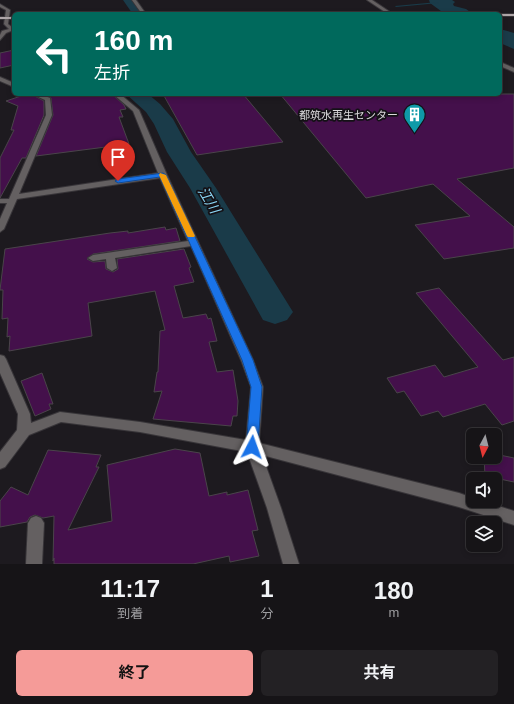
<!DOCTYPE html>
<html lang="ja">
<head>
<meta charset="utf-8">
<style>
	body { margin:0; font-family:Arial,"Noto Sans JP",sans-serif; background:#232124; color:#f1f3f6; height:100vh; display:flex; flex-direction:column; font-size:15px; white-space:nowrap }
	* { box-sizing:border-box; margin:0 }
	p { font-size:13px; color:#9e9ea1 }
	.icon { flex:none; width:22px; height:22px; fill:none; stroke:currentColor; stroke-width:2; stroke-linecap:round; stroke-linejoin:round }
	.map { position:relative; height:564px; overflow:hidden }
	.sheet { display:flex; flex-direction:column; background:#161417; flex:1 }
	.sheet>* { flex:none }
	.banner { position:absolute; left:12px; top:12px; width:490px; height:84px; border-radius:6px; box-shadow:0 2px 6px #0003,0 0 0 1px #353336; background:#00695c; color:#fff; overflow:hidden }
	.needle { width:26px; rotate:187deg }
	.tools { position:absolute; left:466px; top:428px; display:grid; gap:8px }
	.tools a { display:grid; place-items:center; width:36px; height:36px; border-radius:6px; background:#161417; box-shadow:0 2px 6px #0003,0 0 0 1px #353336; font-size:20px }
	.pin { position:absolute; display:grid; place-items:center; width:34px; height:34px; color:#fff; margin:-41px -17px; border-radius:50% 50% 50% 0; rotate:-45deg; box-shadow:0 0 4px #0007 }
	.pin .icon { rotate:45deg }
	.me { position:absolute; width:44px; margin:-22px; rotate:4deg; stroke-linejoin:round; filter:drop-shadow(0 0 3px #0008) }
	.turn { display:flex; align-items:center; gap:14px; height:84px; padding:0 16px; font-size:18px }
	.turn .icon { width:52px; height:52px; stroke-width:2.5 }
	.turn b { display:block; font-size:28px; line-height:34px }
	.eta { display:flex; justify-content:space-evenly; align-items:center; height:68px; text-align:center }
	.eta b { font-size:24px; font-weight:700; line-height:28px }
	.action { display:flex; gap:8px; margin-top:auto; padding:8px 16px }
	.action a { flex:1; height:46px; border-radius:6px; background:#f59b98; color:#111; font-size:16px; font-weight:700; line-height:46px; text-align:center }
	.action a+a { background:#232124; color:#f1f3f6 }
	.map>svg:first-child { display:block }
</style>
</head>
<body>
<div class="map">
<svg width="514" height="564" viewBox="0 0 514 564">
	<rect width="100%" height="100%" fill="#1d1a1f"/>
	<!-- water -->
	<g fill="#1a3b49">
		<path d="M429,0H452L455,2L453,4L454,6L466,9L473,14H445L430,3Z"/>
		<path d="M500,29L514,33V49L500,43Z"/>
	</g>
	<g fill="none" stroke-linecap="round" stroke-linejoin="round">
		<!-- stream -->
		<path fill="#1a3b49" fill-rule="evenodd" d="M438,2L439,3L396,7L395,6Z"/>
		<!-- river -->
		<g fill="#1a3b49" fill-rule="evenodd">
			<path d="M123,0H136L144,10L142,13H132Z"/>
			<path d="M126,94H148L160,104L173,119L191,152L216,188L293,312L287,320L275,324L263,320L190,188L167,152L154,124L146,112Z"/>
		</g>
	</g>
	<!-- building -->
	<g fill="#44104b" stroke="#4a444a">
		<path d="M14,50V65L0,68V53Z"/>
		<path d="M27,94H31L44,101V115L26,158H22L0,198V158L14,130H11L18,106L6,101Z"/>
		<path d="M44,94H112L124,105L126,109L120,110L123,117H119L129,144L36,156L53,115L51,98Z"/>
		<path d="M163,94H243L283,142L197,155Z"/>
		<path d="M280,94H514V168L457,179L514,227V248L444,259L415,225L470,216L433,184L366,198Z"/>
		<path d="M165,227L166,230L176,228L180,241L93,254L87,259L93,262L105,261L106,269L113,272L118,269L117,259L184,249L191,267L189,268L194,282L174,286L183,318L206,314L208,319L211,318L217,341L209,342L217,372L233,370L238,401L237,416H233L231,426L153,419L162,391L154,392L157,372H158L160,331L165,330L155,291L88,303L92,336L9,351L10,336L7,337L8,318L2,319L3,290H0L5,249L110,233L128,231V233Z"/>
		<path d="M439,288L503,360L514,357V421L502,425L485,404L443,417L438,411L421,416L404,391L397,393L387,378L435,365L444,377L478,367L416,293Z"/>
		<path d="M42,373L53,404H49L51,409L35,416L21,381Z"/>
		<path d="M175,449L200,453L209,496L227,492V495L248,490L258,530L252,531L259,556L230,562L229,556L193,564H54V558L53,561L54,516L43,518L35,515L30,517L27,522L0,527V501L11,487L28,495L48,450L101,455L96,467H99L68,530L112,521L107,465Z"/>
		<path d="M495,454L514,458V482L485,476L484,457H495Z"/>
	</g>
	<g fill="none" stroke-linecap="round" stroke-linejoin="round">
		<defs>
			<g id="minor">
				<path d="M132,0H136L146,14H142Z"/>
				<path d="M367,0H372L393,14H388Z"/>
				<path d="M0,4L10,10L8,24L14,29V33L11,31L6,33L0,40V35L2,31L9,29L4,24L6,10L0,7Z"/>
				<path d="M500,62L514,68V72L500,66Z"/>
				<path d="M0,77L14,83V87L0,81Z"/>
				<path d="M32,94H40L50,98L52,115L19,194L158,173L133,111L113,94H120L139,110L167,175L253,360L263,387L259,443L459,493L473,498V501H483L514,511V525L459,507L262,455L281,508L299,564H283L267,508L247,452L140,432L61,422L29,435L5,467L0,469V452L17,430L18,414L0,373V355L4,356L6,359L30,414L31,423L60,412L140,422L246,440L251,387L241,360L191,246L115,258L117,268L112,271L107,268L106,259L93,261L88,258L93,255L188,241L160,178L17,199L4,229L0,232V219L7,203H0V199H9L46,115L45,100Z"/>
				<path d="M36,516L41,518L44,523L42,564H26L28,523L31,518Z"/>
			</g>
			<g id="major">
				<path d="M499,14H514V16H500Z"/>
				<rect x="0" y="17" width="14" height="2"/>
			</g>
		</defs>
		<!-- minor casing -->
		<use href="#minor" stroke="#383539" stroke-width="2"/>
		<!-- major casing -->
		<use href="#major" stroke="#383539" stroke-width="2"/>
		<!-- minor -->
		<use href="#minor" fill="#646061" fill-rule="evenodd"/>
		<!-- major -->
		<use href="#major" fill="#aea6a8" fill-rule="evenodd"/>
	</g>
	<!-- route -->
	<path fill="#1a73e8" stroke="#114b97" d="M163,173L166,175L253,360L262,387L258,447L256,451L252,452L248,451L246,447L251,387L242,360L160,177L118,183L115,181L118,179Z"/>
	<!-- slow -->
	<path fill="#f59e0b" d="M160,173L166,175L195,236L194,237H188L187,236L159,175Z"/>
	<!-- icons -->
	<defs>
		<symbol id="building-pin" viewBox="-11 -11 22 30"><path d="M0 17L-7.5 6A9.5 9.5 0 1 1 7.5 6Z" fill="#0f9aa8" stroke="#141116"/><path d="M-4-6H4V6H1V3H-1V6H-4ZM-2.5-4.3h1.7v1.8h-1.7ZM.8-4.3h1.7v1.8H.8ZM-2.5-1h1.7V.8h-1.7ZM.8-1h1.7V.8H.8Z" fill="#fff"/></symbol>
	</defs>
	<g fill-rule="evenodd">
		<use href="#building-pin" x="402" y="102" width="25" height="34"/>
	</g>
	<g text-anchor="middle" stroke-width="3.5" stroke-linejoin="round" paint-order="stroke">
		<!-- far-poi labels -->
		<g font-size="11" fill="#dbd9dc" stroke="#141116" text-anchor="end">
			<text x="398" y="119">都筑水再生センター</text>
		</g>
		<!-- water labels -->
		<g font-size="14" font-style="italic" fill="#8ad5f4" stroke="#141116">
			<text transform="translate(209 200) rotate(59)" y="5">江川</text>
		</g>
	</g>
</svg>
<div class="tools">
<a><svg class="needle" viewBox="-14 -14 28 28"><path d="M0-13l5 13h-10z" fill="#e53935"/><path d="M0 13l5-13h-10z" fill="#9e9ea1"/></svg></a>
<a><svg class="icon" aria-label="sound" viewBox="0 0 24 24"><path d="M4 9h4l5-4v14l-5-4H4zM17 9q2 3 0 6"/></svg></a>
<a><svg class="icon" aria-label="layers" viewBox="0 0 24 24"><path d="M12 4l9 5-9 5-9-5zM3 14l9 5 9-5"/></svg></a>
</div>
<div class="pin" style="left:118px;top:181px;background:#d93025"><svg class="icon" aria-label="arrive" viewBox="0 0 24 24"><path d="M6 21V4h12l-3 4 3 4H6"/></svg></div>
<svg class="me" style="left:252px;top:447px" viewBox="-20 -20 40 40"><path d="M0-17L14 15 0 8-14 15z" fill="#1a73e8" stroke="#fff" stroke-width="4"/></svg>
<div class="banner">
<div class="turn"><svg class="icon" aria-label="left" viewBox="0 0 24 24"><path d="M17 20v-9H6M10 6l-5 5 5 5"/></svg><div><b>160 m</b>左折</div></div>
</div>
</div>
<section class="sheet">
<div class="eta">
<div><b>11:17</b><p>到着</p></div>
<div><b>1</b><p>分</p></div>
<div><b>180</b><p>m</p></div>
</div>
<div class="action"><a>終了</a><a>共有</a></div>
</section>
</body>
</html>
